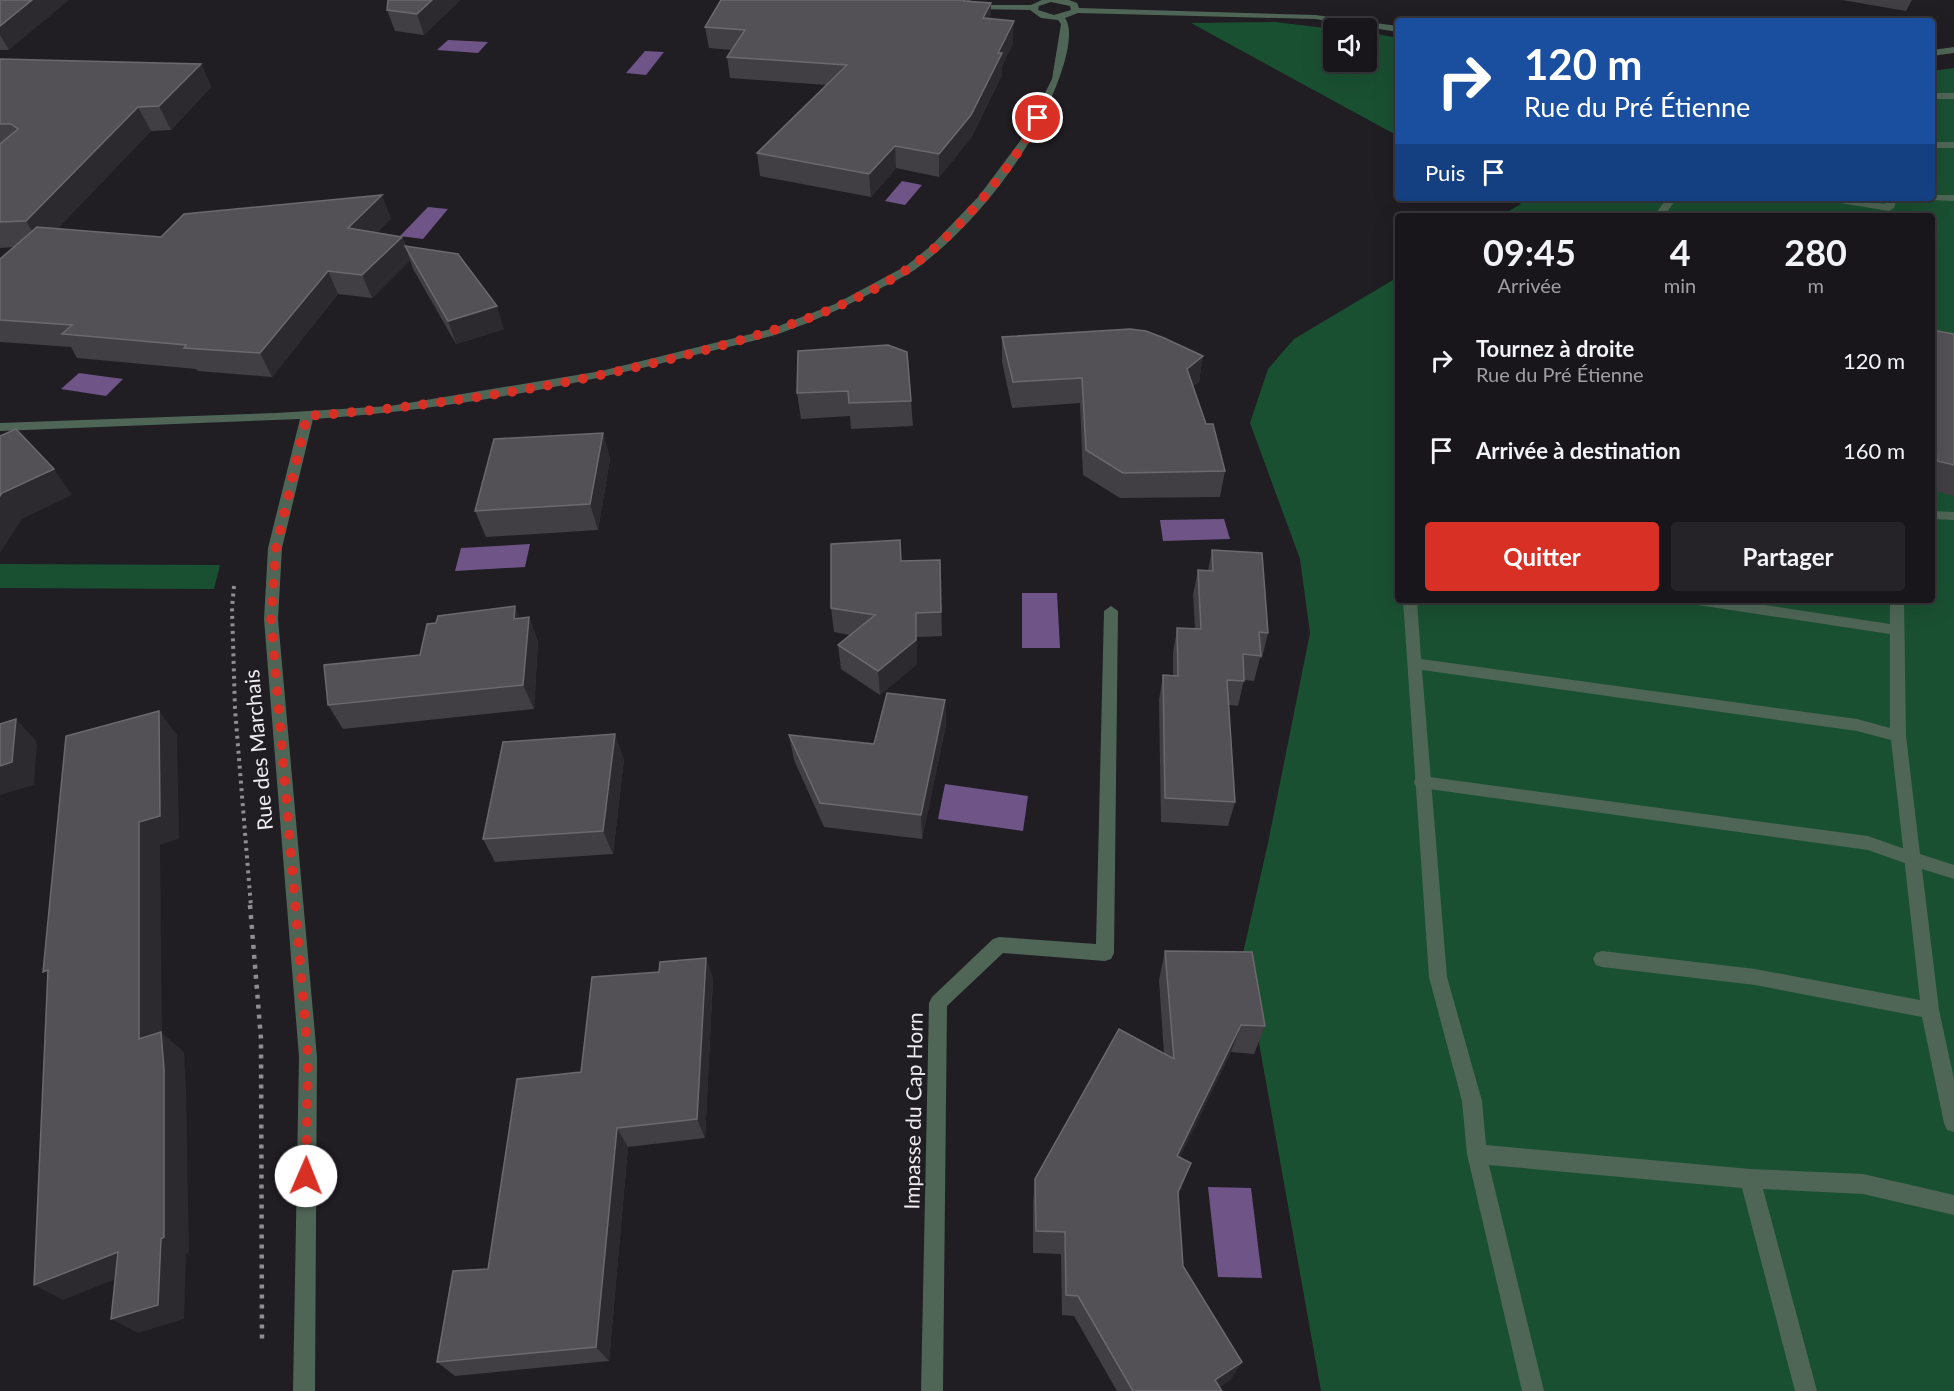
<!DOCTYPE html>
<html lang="fr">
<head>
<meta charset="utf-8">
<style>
	body { margin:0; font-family:Lato,sans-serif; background:#252327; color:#f1f3f6; height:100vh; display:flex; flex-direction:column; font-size:22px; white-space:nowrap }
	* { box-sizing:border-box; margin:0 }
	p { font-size:20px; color:#9f9fa2 }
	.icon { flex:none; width:33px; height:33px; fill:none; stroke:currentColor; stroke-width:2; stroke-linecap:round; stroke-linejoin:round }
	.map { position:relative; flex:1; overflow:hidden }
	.details { position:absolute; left:1395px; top:213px; width:540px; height:390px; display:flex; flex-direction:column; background:#18161a; border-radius:6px; box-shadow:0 6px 24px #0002,0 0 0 2px #363539 }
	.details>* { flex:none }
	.hud { position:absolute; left:1395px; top:18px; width:540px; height:183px; border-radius:6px; box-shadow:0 6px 24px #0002,0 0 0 2px #363539; background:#1a4fa0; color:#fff; overflow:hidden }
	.buttons { position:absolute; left:1323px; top:18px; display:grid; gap:12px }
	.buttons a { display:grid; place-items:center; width:54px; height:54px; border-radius:6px; background:#18161a; box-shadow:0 6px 24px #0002,0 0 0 2px #363539; font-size:30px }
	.pin { position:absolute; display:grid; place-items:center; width:51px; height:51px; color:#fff; margin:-26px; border:3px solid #fff; border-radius:50%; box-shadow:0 2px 6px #0007 }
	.me { position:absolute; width:66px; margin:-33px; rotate:1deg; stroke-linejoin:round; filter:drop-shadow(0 0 4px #0008) }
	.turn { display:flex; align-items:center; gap:21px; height:126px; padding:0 30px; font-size:27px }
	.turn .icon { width:78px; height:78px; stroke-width:2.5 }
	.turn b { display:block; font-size:42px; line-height:51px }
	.then { display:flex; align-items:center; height:57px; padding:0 30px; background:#0003; gap:12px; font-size:22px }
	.eta { display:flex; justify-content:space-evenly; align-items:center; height:102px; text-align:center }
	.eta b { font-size:36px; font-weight:700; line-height:42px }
	.cta { display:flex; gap:12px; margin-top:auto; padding:12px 30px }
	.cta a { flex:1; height:69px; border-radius:6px; background:#d93025; color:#fff; font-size:24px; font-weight:700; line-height:69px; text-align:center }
	.cta a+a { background:#252327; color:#f1f3f6 }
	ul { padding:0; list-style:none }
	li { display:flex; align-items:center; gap:18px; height:90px; padding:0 30px }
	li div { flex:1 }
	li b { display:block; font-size:22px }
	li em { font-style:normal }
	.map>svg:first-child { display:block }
</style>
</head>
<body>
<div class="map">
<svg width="1954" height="1391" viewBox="0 0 1954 1391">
	<rect width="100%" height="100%" fill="#201d23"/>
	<!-- green -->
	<g fill="#1a5032">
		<path d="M1275,22L1333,29L1334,62H1366L1367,32L1398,38V136L1191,23Z"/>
		<path d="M1954,68V1391H1321L1243,953L1268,843L1310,633L1300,559L1250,423L1268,369L1294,339L1398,277V600H1932V216H1500L1521,204L1512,198H1932V71Z"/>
		<path d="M0,564L220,565L214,589L0,588Z"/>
	</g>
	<!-- water -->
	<g fill="#6f5487">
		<path d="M448,40L488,42L478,53L437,50Z"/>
		<path d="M645,51L664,52L646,75L626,73Z"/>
		<path d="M902,181L922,185L905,205L885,201Z"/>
		<path d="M428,207L448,209L423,239L400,236Z"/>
		<path d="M79,373L123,379L106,396L61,389Z"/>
		<path d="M1224,519L1230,539L1163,541L1160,520Z"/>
		<path d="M530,544L525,567L455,571L461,548Z"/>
		<path d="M1022,593H1057L1060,648H1022Z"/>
		<path d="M945,784L1028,796L1023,831L938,819Z"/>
		<path d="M1208,1187L1251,1188L1262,1278L1218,1277Z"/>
	</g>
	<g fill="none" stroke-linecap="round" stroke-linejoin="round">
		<!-- path-far1 -->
		<path stroke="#908d92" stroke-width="4" stroke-dasharray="3 4.5" stroke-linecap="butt" d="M234,586L232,608L235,709L251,907"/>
		<!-- path -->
		<path stroke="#908d92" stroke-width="4.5" stroke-dasharray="4 6" stroke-linecap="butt" d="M250,905L261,1039L262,1339"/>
		<!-- lane -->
		<g fill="#4f6656" fill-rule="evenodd">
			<rect x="1932" y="93" width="22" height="6"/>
			<rect x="1932" y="142" width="22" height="6"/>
			<path d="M1932,195H1954V201L1928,200L1927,198H1932Z"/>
			<path d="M1667,198H1677L1664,216H1654Z"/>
			<path d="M1823,198H1847L1885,204L1887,198H1897L1894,208L1889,211L1828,201Z"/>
			<path d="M1932,511L1954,512V520L1932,519Z"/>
			<path d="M1403,600H1417L1421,659L1857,719L1890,728V634L1698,605L1691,600H1732L1890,624V600H1904L1906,736L1920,854L1954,865V879L1922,869L1939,1010L1954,1079V1132L1947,1130L1944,1123L1922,1017L1755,985L1602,967L1596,965L1593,959L1596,953L1602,951L1755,969L1920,1000L1891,740L1857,731L1422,670L1447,977L1482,1101L1486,1145L1750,1169L1863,1174L1954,1195V1215L1863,1194L1763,1189L1817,1391H1795L1742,1188L1489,1165L1544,1391H1522L1467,1154L1462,1101L1429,977Z"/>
		</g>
		<!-- street -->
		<g fill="#4f6656" fill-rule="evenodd">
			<path d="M1042,0H1069L1077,3L1079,8L1315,15L1398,26V32L1315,19L1078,13L1065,18C1079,38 1053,96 1043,116C1017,171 965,233 916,269C904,277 891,283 879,289C847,306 815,321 781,333C753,342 723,348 695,355C569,387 441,411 313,419L282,548L278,619L317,1057L315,1391H293L299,1057L264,619L268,548L300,419L0,431V423L276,413L390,406L601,371L771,329L835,304L906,266L932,245L979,196L1023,137L1052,79L1061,24L1058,20L1041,18L1030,10L972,9L968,7L972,5H1031ZM1051,2L1070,6L1071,10L1054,15L1038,10L1039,6Z"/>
			<path d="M1954,47V53L1932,56V50Z"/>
			<path d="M1111,606L1118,611L1114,953L1111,959L1105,961L1003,953L947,1006L943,1391H921L929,1003L932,997L993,939L999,937L1096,944L1104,611Z"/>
			<path d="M1422,776L1868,836L1919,854L1921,859L1919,864L1913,866L1868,850L1422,788L1416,787L1414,782L1416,777Z"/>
		</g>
	</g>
	<!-- wall -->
	<g fill="#413e44">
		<path d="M0,0L9,50H0Z"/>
		<path d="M388,0H460L424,35L395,31L387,10Z"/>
		<path d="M721,0H971L970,2L991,3L990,19L1013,43L1002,66V75L971,138L939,177L896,168L871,197L760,176L757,153L826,85L730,78L727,57L731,50L709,48L705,27Z"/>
		<path d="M1842,0H1912L1906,11Z"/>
		<path d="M0,59L201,64L211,87L171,130L151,131L57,229L161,237L391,218L376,233L402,237L406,246L504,329L456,344L413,269L410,260L372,298L338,294L272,377L198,371L196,369L77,358L71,347L0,342V259L14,247L0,248Z"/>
		<path d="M1932,330L1954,334V496L1932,490Z"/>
		<path d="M1002,337L1203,356L1199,382L1193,386L1206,424L1225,471L1220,497L1120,498L1083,475L1080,403L1012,408L1002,362Z"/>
		<path d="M798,351L911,401L913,426L851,429L850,416L801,419L797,393Z"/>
		<path d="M603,433L610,459L598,530L486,537L475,511Z"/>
		<path d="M1212,550L1268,633L1262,658H1260L1254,681L1244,680L1238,706L1229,705L1235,802L1228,826L1161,822L1159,700L1163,675L1173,676V653L1177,628L1195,629L1193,595L1198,570L1208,571Z"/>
		<path d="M940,560L942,636L917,637V664L880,695L841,669L838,645L850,635L834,632L831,608L902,561Z"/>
		<path d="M529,617L538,642L534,709L343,729L328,705L420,655L520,618Z"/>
		<path d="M945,700L946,725L922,839L824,827L794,760L789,735L874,744Z"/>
		<path d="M624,759L613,854L495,862L483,839Z"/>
		<path d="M1165,951L1265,1026L1254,1054L1231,1052L1180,1157L1182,1187L1178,1196L1183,1266L1242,1362L1230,1380L1219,1387L1222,1391H1117L1074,1316L1062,1315L1061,1254L1033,1253V1203L1035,1179L1164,1054L1159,980Z"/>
		<path d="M706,958L713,979L705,1138L628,1147L609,1361L455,1376L437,1362L488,1269L659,972Z"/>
	</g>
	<!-- shaded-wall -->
	<g fill="#2c292f">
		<path d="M32,0H69L9,50L0,35V26Z"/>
		<path d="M432,0H460L424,35L417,14Z"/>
		<path d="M991,3L990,25L983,18Z"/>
		<path d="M1014,21L1013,43L1002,66V75L971,138L939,177V154L998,53Z"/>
		<path d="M201,64L211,87L171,130L159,106Z"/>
		<path d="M138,107L151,131L41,246L26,221Z"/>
		<path d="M895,146L896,168L871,197L869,174Z"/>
		<path d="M382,195L391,218L357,251L348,228Z"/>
		<path d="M402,237L410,260L372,298L362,275Z"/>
		<path d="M328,271L338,294L272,377L260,353Z"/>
		<path d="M497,306L504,329L456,344L448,321Z"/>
		<path d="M1203,356L1199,382L1184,394L1187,369Z"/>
		<path d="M603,433L610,459L598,530L590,504Z"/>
		<path d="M54,469L72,495L22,519L0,553V496L2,493Z"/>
		<path d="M515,606L525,631L514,619Z"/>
		<path d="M916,613L917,637V664L880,695L878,671Z"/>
		<path d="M529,617L538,642L534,709L523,685Z"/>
		<path d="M945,700L946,725L922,839L921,815Z"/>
		<path d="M159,711L177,735L179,839L160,845L162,1033L184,1052L186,1089L189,1253L186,1254L184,1319L138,1333L111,1319L139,1039V822Z"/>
		<path d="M16,719L37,742L34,785L0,795V766Z"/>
		<path d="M615,734L624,759L613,854L603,831Z"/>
		<path d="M706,958L713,979L705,1138L697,1119Z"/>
		<path d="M1241,1025L1231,1052L1169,1180L1177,1156Z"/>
		<path d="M617,1128L628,1147L609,1361L596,1347Z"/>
		<path d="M1191,1163L1182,1187L1169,1215L1178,1192Z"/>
		<path d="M118,1252L144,1268L63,1300L34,1285Z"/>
		<path d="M1242,1362L1230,1380L1214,1391L1215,1380Z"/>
	</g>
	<!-- building -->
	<g fill="#535156" stroke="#6c696e" stroke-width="1.5">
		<path d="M0,0H32L0,26Z"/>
		<path d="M388,0H432L417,14L387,10Z"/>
		<path d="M721,0H964V1L991,3L983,18L1014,21L998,53H1002L971,115L939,154L895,146L869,174L757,153L847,65L727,57L745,30L705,27Z"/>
		<path d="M0,59L201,64L159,106L138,107L26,221L0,222V144L18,129L11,124H0Z"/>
		<path d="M382,195L348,228L402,237L362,275L328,271L260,353L184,348L186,345L62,334L72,325L0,320V259L37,227L161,237L184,214Z"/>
		<path d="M405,246L458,254L497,306L448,321Z"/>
		<path d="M1130,329L1146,331L1164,338L1203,356L1187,369L1206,424H1213L1225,471L1123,473L1086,450L1082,378L1013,382L1002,337Z"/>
		<path d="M1932,330L1954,334V465L1937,461L1934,423L1932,422Z"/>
		<path d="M888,345L907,352L911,401L849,403L848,391L797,393L798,351Z"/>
		<path d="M16,429L54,469L2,493L0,496V436Z"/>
		<path d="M603,433L590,504L475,511L494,439Z"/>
		<path d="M900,540L901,561L940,560L941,612L916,613V640L878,671L838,645L875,615L831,608V544Z"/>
		<path d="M1212,550L1262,553L1268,633L1259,632L1261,656L1243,654L1244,681L1227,680L1235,802L1165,798L1163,675L1178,676L1177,628L1201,629L1198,570L1213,571Z"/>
		<path d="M515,606L514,619L529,617L523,685L328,705L324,665L420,655L427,624L436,623L438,616Z"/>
		<path d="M887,693L945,700L921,815L820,803L789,735L874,744Z"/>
		<path d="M159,711L160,816L139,822V1039L161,1032L164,1069V1237L161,1239L158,1305L111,1319L118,1252L34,1285L48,970L43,972L66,736Z"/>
		<path d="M16,719L12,762L0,766V724Z"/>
		<path d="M615,734L603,831L483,839L503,742Z"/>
		<path d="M1165,951L1252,952L1265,1026L1241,1025L1177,1156L1191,1163L1178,1192L1183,1266L1242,1362L1215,1380L1222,1391H1133L1078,1296L1066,1295L1065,1232L1036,1231L1035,1179L1119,1029L1174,1059Z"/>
		<path d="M706,958L697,1119L617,1128L596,1347L437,1362L453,1271L488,1269L517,1079L581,1072L592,977L659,972L660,962Z"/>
	</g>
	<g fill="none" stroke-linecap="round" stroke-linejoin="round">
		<!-- route -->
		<path stroke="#d93025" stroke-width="10" stroke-dasharray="0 18" d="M306,1176L308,1057L271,619L276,548L307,416C443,406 581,384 713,348C780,329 851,308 909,268C953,239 1015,165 1038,118"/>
	</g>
	<g text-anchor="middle" stroke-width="4.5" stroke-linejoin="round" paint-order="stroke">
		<!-- street labels -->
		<g font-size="21" fill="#edebef" stroke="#201d23">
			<text transform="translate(259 750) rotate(-95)" y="7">Rue des Marchais</text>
			<text transform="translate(914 1111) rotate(-89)" y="7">Impasse du Cap Horn</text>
		</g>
	</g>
</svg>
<div class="buttons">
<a><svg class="icon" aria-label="sound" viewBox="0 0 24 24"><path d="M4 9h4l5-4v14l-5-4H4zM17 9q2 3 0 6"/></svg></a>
</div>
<div class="pin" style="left:1038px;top:118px;background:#d93025"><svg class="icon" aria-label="arrive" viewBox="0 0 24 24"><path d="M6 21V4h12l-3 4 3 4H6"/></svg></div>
<svg class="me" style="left:306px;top:1176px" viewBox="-20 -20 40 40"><circle r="19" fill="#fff"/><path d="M0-13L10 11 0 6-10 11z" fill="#d93025"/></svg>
<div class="hud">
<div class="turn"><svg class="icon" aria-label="right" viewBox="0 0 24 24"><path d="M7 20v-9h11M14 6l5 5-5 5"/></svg><div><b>120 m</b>Rue du Pré Étienne</div></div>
<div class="then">Puis<svg class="icon" aria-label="arrive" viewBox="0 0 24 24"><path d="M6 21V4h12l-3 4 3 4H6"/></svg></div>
</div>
<section class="details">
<div class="eta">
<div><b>09:45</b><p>Arrivée</p></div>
<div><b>4</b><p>min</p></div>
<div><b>280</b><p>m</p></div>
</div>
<ul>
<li><svg class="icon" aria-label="right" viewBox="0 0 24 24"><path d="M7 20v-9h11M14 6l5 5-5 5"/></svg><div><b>Tournez à droite</b><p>Rue du Pré Étienne</p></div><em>120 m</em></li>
<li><svg class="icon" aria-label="arrive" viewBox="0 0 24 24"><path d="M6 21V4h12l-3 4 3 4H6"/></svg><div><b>Arrivée à destination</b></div><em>160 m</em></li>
</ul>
<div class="cta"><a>Quitter</a><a>Partager</a></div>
</section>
</div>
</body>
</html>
